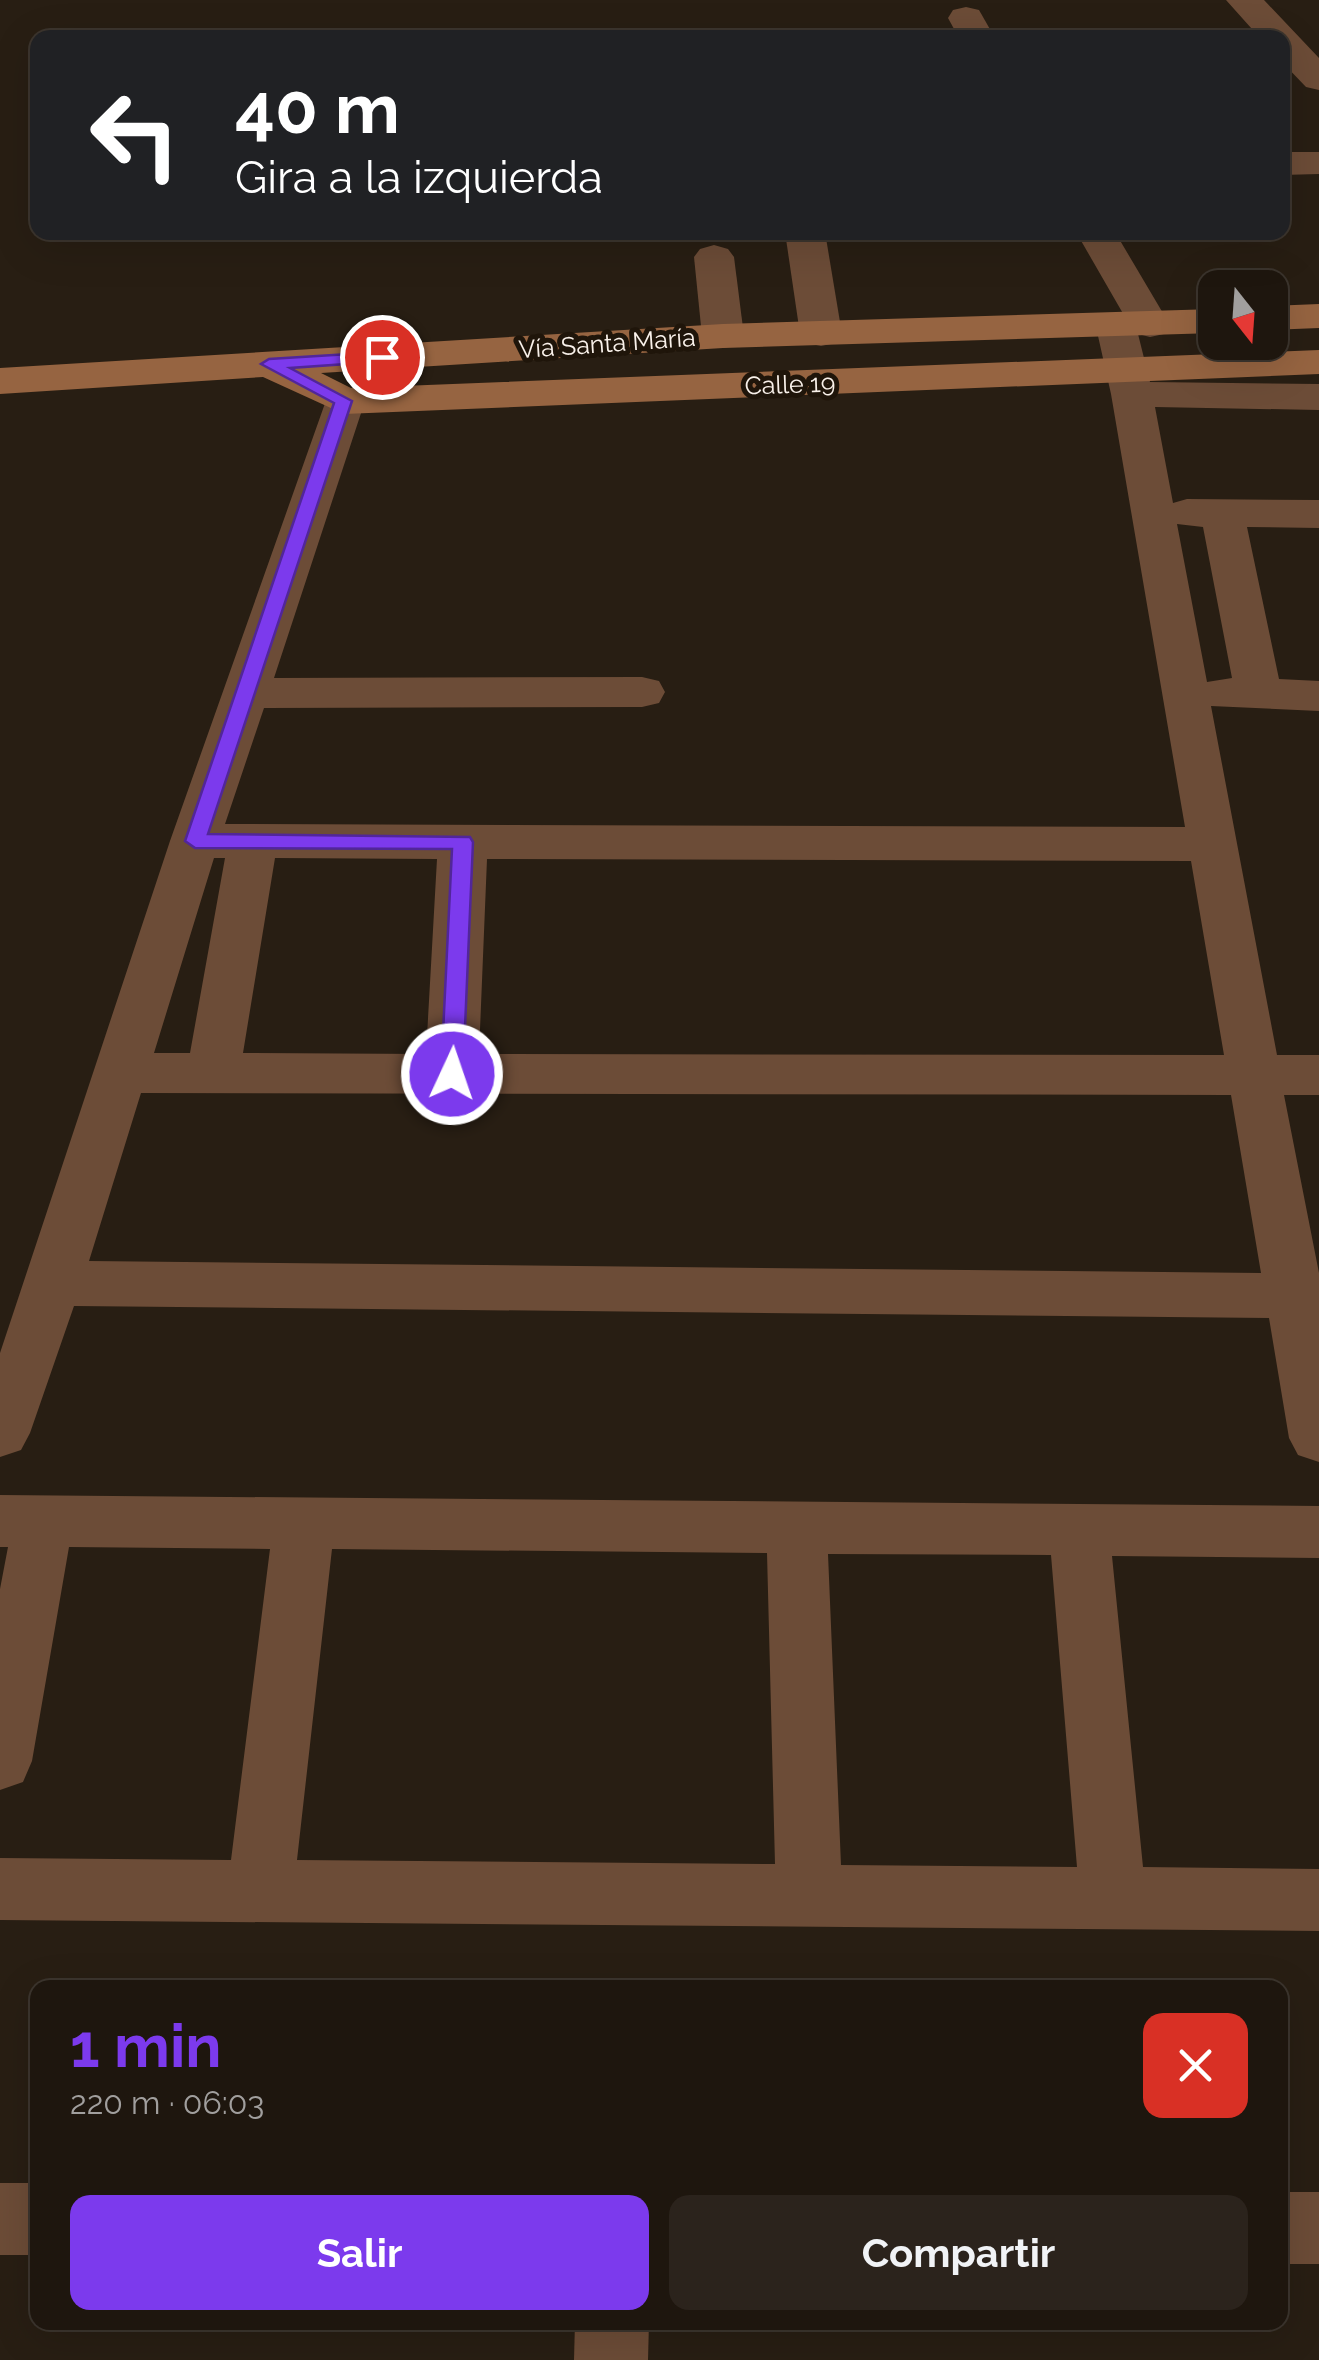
<!DOCTYPE html>
<html lang="es">
<head>
<meta charset="utf-8">
<style>
	body { margin:0; font-family:Raleway,sans-serif; background:#2b231c; color:#f1f3f6; height:100vh; display:flex; flex-direction:column; font-size:38px; white-space:nowrap }
	* { box-sizing:border-box; margin:0 }
	p { font-size:32px; color:#a19f9e }
	.icon { flex:none; width:55px; height:55px; fill:none; stroke:currentColor; stroke-width:2; stroke-linecap:round; stroke-linejoin:round }
	.map { position:relative; flex:1; overflow:hidden }
	.details { position:absolute; left:30px; top:1980px; width:1258px; height:350px; display:flex; flex-direction:column; background:#1e160e; border-radius:20px; box-shadow:0 10px 40px #0002,0 0 0 2px #3c352e }
	.details>* { flex:none }
	.banner { position:absolute; left:30px; top:30px; width:1260px; height:210px; border-radius:20px; box-shadow:0 10px 40px #0002,0 0 0 2px #3c352e; background:#202124; color:#fff; overflow:hidden }
	.needle { width:65px; rotate:163deg }
	.tools { position:absolute; left:1198px; top:270px; display:grid; gap:20px }
	.tools a { display:grid; place-items:center; width:90px; height:90px; border-radius:20px; background:#1e160e; box-shadow:0 10px 40px #0002,0 0 0 2px #3c352e; font-size:50px }
	.pin { position:absolute; display:grid; place-items:center; width:85px; height:85px; color:#fff; margin:-42px; border:5px solid #fff; border-radius:50%; box-shadow:0 2px 10px #0007 }
	.me { position:absolute; width:110px; margin:-55px; rotate:3deg; stroke-linejoin:round; filter:drop-shadow(0 0 8px #0008) }
	.turn { display:flex; align-items:center; gap:35px; height:210px; padding:0 40px; font-size:45px }
	.turn .icon { width:130px; height:130px; stroke-width:2.5 }
	.turn b { display:block; font-size:70px; line-height:85px }
	.round { display:grid; place-items:center; flex:none; width:105px; height:105px; border-radius:20px; background:#2b231c }
	.overview { display:flex; align-items:center; justify-content:space-between; height:170px; padding:0 40px }
	h1 { font-size:60px; font-weight:700; line-height:75px; color:#7c3aed }
	.primary-button { display:flex; gap:20px; margin-top:auto; padding:20px 40px }
	.primary-button a { flex:1; height:115px; border-radius:20px; background:#7c3aed; color:#fff; font-size:40px; font-weight:700; line-height:115px; text-align:center }
	.primary-button a+a { background:#2b231c; color:#f1f3f6 }
	.map>svg:first-child { display:block }
</style>
</head>
<body>
<div class="map">
<svg width="1319" height="2360" viewBox="0 0 1319 2360">
	<rect width="100%" height="100%" fill="#281e13"/>
	<g fill="none" stroke-linecap="round" stroke-linejoin="round">
		<!-- street -->
		<g fill="#6c4c37" fill-rule="evenodd">
			<path d="M1226,0H1264L1319,58V90L1306,87L1282,62V38H1260Z"/>
			<path d="M966,7L979,10L995,38H959L948,18L953,10Z"/>
			<path d="M1282,152H1319V174L1282,175Z"/>
			<path d="M785,232H825L842,334L836,343L821,346L806,343L800,334Z"/>
			<path d="M1076,232H1115L1170,325L1164,334L1150,337L1138,334L1150,382L1319,384V410L1155,407L1173,503L1187,499L1319,500V528L1247,527L1279,679L1319,681V711L1211,706L1277,1055H1319V1095H1284L1319,1273V1462L1298,1455L1289,1438L1269,1318L74,1306L30,1433L21,1450L0,1457V1353L170,841L329,392L344,388L359,392L365,401L274,678L642,677L659,681L665,692L659,703L642,707L264,708L225,824L1185,827L1111,394L1096,327L1102,318L1125,317ZM1177,524L1203,527L1232,678L1207,682ZM214,858H225L190,1053H154ZM275,858L437,859L426,1054L243,1053ZM487,859L1191,861L1224,1055L479,1054ZM141,1093L1231,1095L1261,1273L89,1261Z"/>
			<path d="M714,245L728,249L734,257L744,336L738,345L723,348L708,345L702,336L694,257L700,249Z"/>
			<path d="M0,1495L1319,1506V1558L1112,1556L1143,1867L1319,1869V1931L0,1920V1858L231,1860L270,1549L69,1547L32,1761L23,1782L0,1790V1589L8,1547H0ZM332,1549L767,1553L775,1864L297,1860ZM828,1554L1051,1555L1077,1867L841,1865Z"/>
			<rect x="0" y="2183" width="38" height="72"/>
			<rect x="1280" y="2192" width="39" height="72"/>
			<path d="M575,2322H649L648,2360H574Z"/>
		</g>
		<!-- secondary -->
		<g fill="#966441" fill-rule="evenodd">
			<path d="M1319,304V328L1270,330V306Z"/>
			<path d="M1215,309V333L723,348L321,373L351,388L1319,350V374L344,414L263,377L0,394V368L723,324Z"/>
		</g>
	</g>
	<!-- route -->
	<path fill="#7c3aed" stroke="#51269a" stroke-width="2.5" d="M382,352L389,353V361L290,368L352,401L208,834L470,837L473,842L463,1074L452,1082L441,1074L452,849L195,848L185,841L334,403L261,364L269,359Z"/>
	<g text-anchor="middle" stroke-width="10" stroke-linejoin="round" paint-order="stroke">
		<!-- far-street labels -->
		<g font-size="25" fill="#f9f1ea" stroke="#1f150a">
			<text transform="translate(607 343) rotate(-4)" y="9">Vía Santa María</text>
			<text transform="translate(790 384) rotate(-2)" y="9">Calle 19</text>
		</g>
	</g>
</svg>
<div class="tools">
<a><svg class="needle" viewBox="-14 -14 28 28"><path d="M0-13l5 13h-10z" fill="#e53935"/><path d="M0 13l5-13h-10z" fill="#a19f9e"/></svg></a>
</div>
<div class="pin" style="left:382px;top:357px;background:#d93025"><svg class="icon" aria-label="arrive" viewBox="0 0 24 24"><path d="M6 21V4h12l-3 4 3 4H6"/></svg></div>
<svg class="me" style="left:452px;top:1074px" viewBox="-20 -20 40 40"><circle r="17" fill="#7c3aed" stroke="#fff" stroke-width="3"/><path d="M0-11L8 9 0 5-8 9z" fill="#fff"/></svg>
<div class="banner">
<div class="turn"><svg class="icon" aria-label="left" viewBox="0 0 24 24"><path d="M17 20v-9H6M10 6l-5 5 5 5"/></svg><div><b>40 m</b>Gira a la izquierda</div></div>
</div>
<section class="details">
<div class="overview"><div><h1>1 min</h1><p>220 m · 06:03</p></div><a class="round" style="background:#d93025;color:#fff"><svg class="icon" aria-label="close" viewBox="0 0 24 24"><path d="M6 6l12 12M18 6L6 18"/></svg></a></div>
<div class="primary-button"><a>Salir</a><a>Compartir</a></div>
</section>
</div>
</body>
</html>
